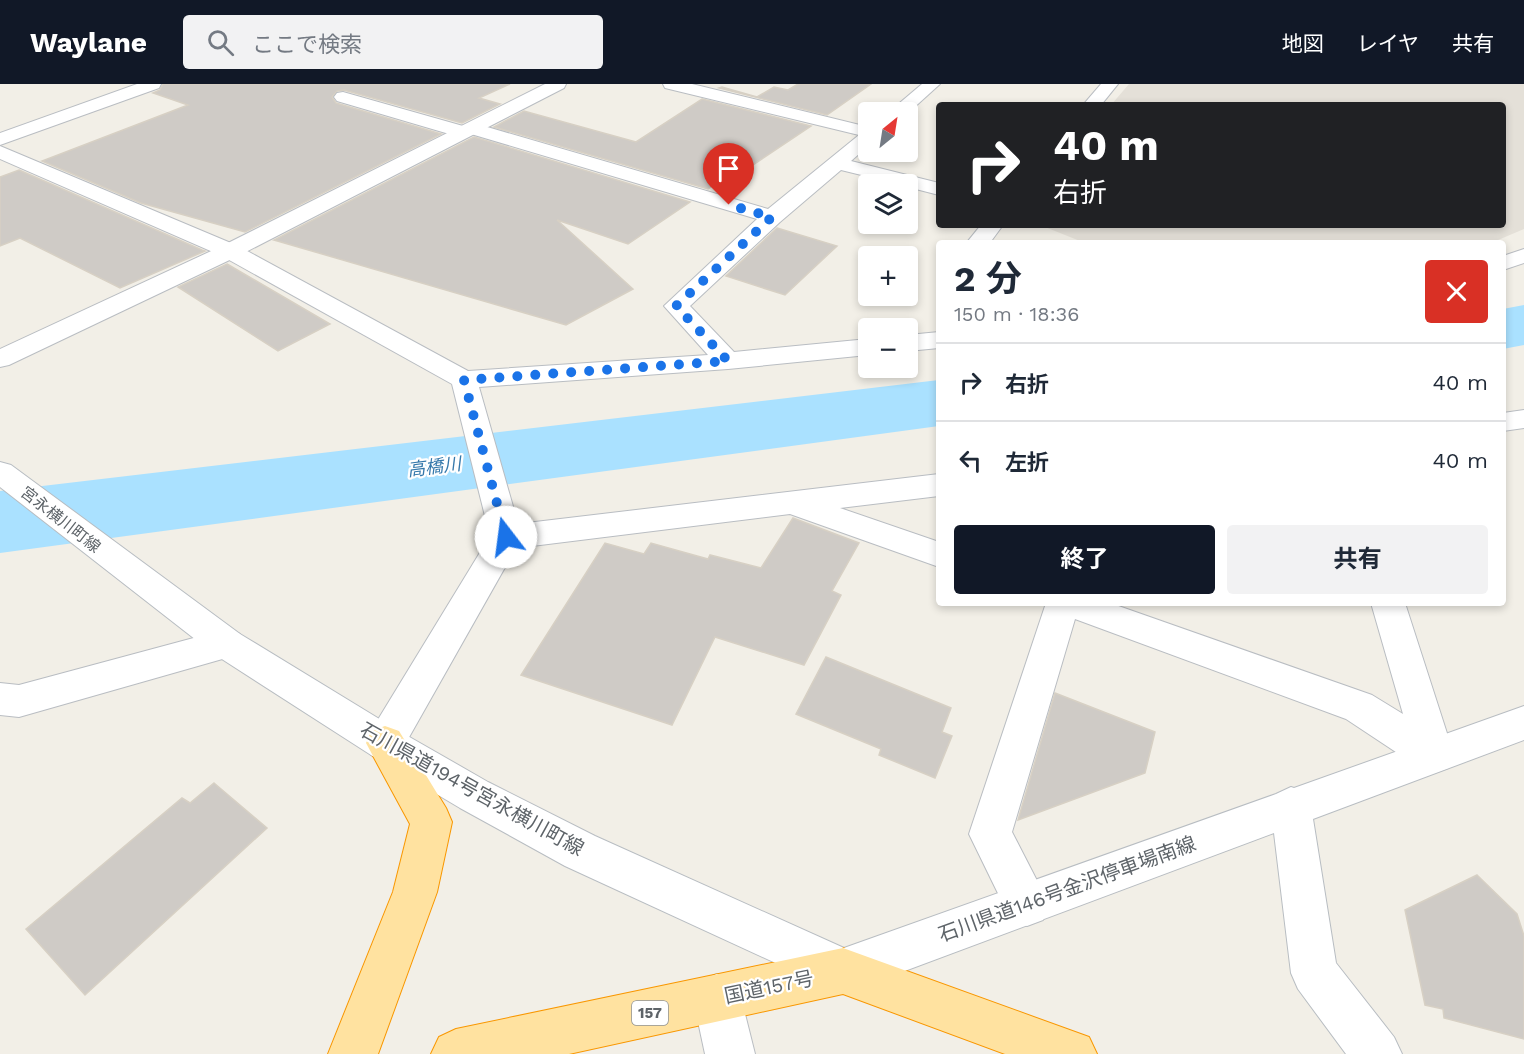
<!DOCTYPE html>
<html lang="ja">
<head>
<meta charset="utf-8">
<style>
	body { margin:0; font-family:"Work Sans","Noto Sans JP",sans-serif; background:#f2f2f3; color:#1f2937; height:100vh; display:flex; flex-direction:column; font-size:22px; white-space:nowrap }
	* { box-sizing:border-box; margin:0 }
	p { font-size:20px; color:#747a83 }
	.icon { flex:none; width:33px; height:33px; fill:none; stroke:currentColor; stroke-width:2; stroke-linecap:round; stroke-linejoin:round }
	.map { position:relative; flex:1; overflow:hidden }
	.sheet { position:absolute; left:936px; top:156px; width:570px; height:366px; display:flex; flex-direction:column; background:#fff; border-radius:6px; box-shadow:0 3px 9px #0003 }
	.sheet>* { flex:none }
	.banner { position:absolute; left:936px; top:18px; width:570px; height:126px; border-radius:6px; box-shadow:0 3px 9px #0003; background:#202124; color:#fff; overflow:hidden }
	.needle { width:39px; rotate:30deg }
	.tools { position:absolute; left:858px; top:18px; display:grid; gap:12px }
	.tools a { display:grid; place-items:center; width:60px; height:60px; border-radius:6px; background:#fff; box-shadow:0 3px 9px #0003; font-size:30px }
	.pin { position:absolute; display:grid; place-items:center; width:51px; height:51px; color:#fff; margin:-62px -26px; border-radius:50% 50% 50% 0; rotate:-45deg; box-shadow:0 0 6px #0007 }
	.pin .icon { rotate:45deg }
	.me { position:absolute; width:66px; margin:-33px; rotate:345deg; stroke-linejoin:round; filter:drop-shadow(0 0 4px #0008) }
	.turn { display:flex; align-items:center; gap:21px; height:126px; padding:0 18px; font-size:27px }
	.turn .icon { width:78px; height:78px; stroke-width:2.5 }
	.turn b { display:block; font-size:42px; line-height:51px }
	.round { display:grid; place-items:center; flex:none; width:63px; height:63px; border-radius:6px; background:#f2f2f3 }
	.headline { display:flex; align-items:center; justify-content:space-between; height:102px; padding:0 18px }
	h1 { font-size:36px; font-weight:700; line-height:45px }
	.primary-button { display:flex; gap:12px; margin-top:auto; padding:12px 18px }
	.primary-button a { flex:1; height:69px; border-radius:6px; background:#111827; color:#fff; font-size:24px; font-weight:700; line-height:69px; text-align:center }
	.primary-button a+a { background:#f2f2f3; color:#1f2937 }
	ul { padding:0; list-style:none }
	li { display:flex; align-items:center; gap:18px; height:78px; padding:0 18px; border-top:2px solid #e0e1e3 }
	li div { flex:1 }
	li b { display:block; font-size:22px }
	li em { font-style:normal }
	header { display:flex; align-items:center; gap:36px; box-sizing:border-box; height:84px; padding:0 30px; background:#111827; color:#fff }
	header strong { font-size:28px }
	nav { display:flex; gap:33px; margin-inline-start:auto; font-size:21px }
	.search { width:420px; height:54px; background:#f2f2f3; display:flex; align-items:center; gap:15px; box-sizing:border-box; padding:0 21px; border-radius:6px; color:#747a83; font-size:22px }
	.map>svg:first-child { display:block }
</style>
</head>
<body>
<header>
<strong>Waylane</strong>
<div class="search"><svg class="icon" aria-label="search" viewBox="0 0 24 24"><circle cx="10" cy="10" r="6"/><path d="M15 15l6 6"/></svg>ここで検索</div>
<nav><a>地図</a><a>レイヤ</a><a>共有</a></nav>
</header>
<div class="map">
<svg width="1524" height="970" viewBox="0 0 1524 970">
	<rect width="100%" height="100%" fill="#f2efe7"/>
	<!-- education -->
	<path fill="#e4e0d8" d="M1129,0H1524V145L1491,159H1085L1040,141H1503V21H1111Z"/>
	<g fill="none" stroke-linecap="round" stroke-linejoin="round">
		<!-- river -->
		<g fill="#aae1ff" fill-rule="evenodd">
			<path d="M1524,221V261L1503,265V225Z"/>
			<path d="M939,296V342L0,469V407Z"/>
		</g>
	</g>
	<!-- building -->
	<g fill="#cfcbc6" stroke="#d7d0c4" stroke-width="1.5">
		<path d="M163,0H510L479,14L500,20L462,39L344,6L337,7L332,13L336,19L441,50L245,148L141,119L42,77L188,21L153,9L160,6Z"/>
		<path d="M798,0H871L827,31L719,4L722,3L757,13L774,3L788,6Z"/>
		<path d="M702,15L811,42L732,95L726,93L708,105L494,43L524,27L636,58Z"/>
		<path d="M474,53L690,118L628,160L557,136L633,205L566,241L274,156Z"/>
		<path d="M19,86L202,166L205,167L120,204L20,154L0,162V93Z"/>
		<path d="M777,144L837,162L785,211L726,192Z"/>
		<path d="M227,180L330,240L278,267L178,203Z"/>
		<path d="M793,434L859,459L832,507L841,511L804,581L715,553L672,641L521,591L605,459L644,470L651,459L708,475L710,471L761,484Z"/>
		<path d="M826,573L951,624L942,648L952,652L935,694L879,671L881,665L796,630Z"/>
		<path d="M1055,609L1155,648L1145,689L1018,736Z"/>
		<path d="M214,699L267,744L85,911L26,845L182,714L190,719Z"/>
		<path d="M1477,791L1517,830L1524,852V955L1444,934L1443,925L1425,921L1405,826Z"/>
	</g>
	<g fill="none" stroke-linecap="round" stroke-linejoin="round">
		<defs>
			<g id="minor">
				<path d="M137,0H161L159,4L0,61V49Z"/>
				<path d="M663,0H692L868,43V62L851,77L939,99V111L908,103V100H898L841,86L780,138L690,222L734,268L868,255V271L728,285L479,303L518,440L939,390V412L840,424L939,458V483L790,430L516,464L399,671L385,676L371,671L366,659L371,647L490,452L452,300L222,172L0,75V62L238,162L468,287L708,271L664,222L757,135L471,50L463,54L456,52L337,17L334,13L337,9L343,8L463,42L471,39L477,40L768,125L859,51L665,4Z"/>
				<path d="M922,0H940L908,29L889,28Z"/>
				<path d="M1101,0H1118L1101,21H1083Z"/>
				<path d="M981,141H1003L992,156L994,159H969L968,157Z"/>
				<path d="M1524,165V179L1503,186V172Z"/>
				<path d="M939,248V264L908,267V251Z"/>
				<path d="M1524,326V344L1503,347V329Z"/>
				<path d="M1046,519H1110L1372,611L1403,630L1371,519H1405L1454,671L1448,684L1434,689L1420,684L1346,635L1075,535L1012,748L1049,820L1043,836L1027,842L1011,836L969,750Z"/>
				<path d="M227,545L240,550L245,560L240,570L19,633L0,631V599L19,601Z"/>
				<path d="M717,890L734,897L741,914L755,970H705L693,914L700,897Z"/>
			</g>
			<path id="tertiary" d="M545,0H566L564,4L238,172L9,281L0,283V265L222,162Z"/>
			<path id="secondary" d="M0,378L11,381L240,550L399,647L488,698L595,752L844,864L1276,710L1291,703L1294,704L1524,622V656L1313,735L1336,879L1394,953L1402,970H1346L1298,905L1291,889L1274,749L843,910L565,782L460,724L371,671L214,570L0,403Z"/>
			<g id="trunk">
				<path d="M385,642L399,647L446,724L452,738L437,808L378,970H328L393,808L410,740L366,659L371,647Z"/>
				<path d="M843,864L1089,953L1097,970H1005L843,910L569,970H431L439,953L456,945Z"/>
			</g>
		</defs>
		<!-- minor casing -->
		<use href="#minor" stroke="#b9bdc2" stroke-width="2"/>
		<!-- tertiary casing -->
		<use href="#tertiary" stroke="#b9bdc2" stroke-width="2"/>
		<!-- secondary casing -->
		<use href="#secondary" stroke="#b8bdc2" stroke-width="2"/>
		<!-- trunk casing -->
		<use href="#trunk" stroke="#f99700" stroke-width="2"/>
		<!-- minor -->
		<use href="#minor" fill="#fff" fill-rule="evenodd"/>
		<!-- tertiary -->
		<use href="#tertiary" fill="#fff" fill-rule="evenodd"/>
		<!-- secondary -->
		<use href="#secondary" fill="#fff" fill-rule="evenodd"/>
		<!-- trunk -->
		<use href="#trunk" fill="#ffe2a0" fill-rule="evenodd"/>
	</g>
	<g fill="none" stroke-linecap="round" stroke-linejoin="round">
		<!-- route -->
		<path stroke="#1a73e8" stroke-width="10" stroke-dasharray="0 18" d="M506,453L464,296L728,277L676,222L772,133L729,121"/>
	</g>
	<g text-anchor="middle" stroke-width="4.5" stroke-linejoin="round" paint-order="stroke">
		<!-- shield labels -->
		<rect fill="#fff" stroke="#8e9296" stroke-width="1.5" x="632" y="917" width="36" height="24" rx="4.5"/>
		<g font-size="15" font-weight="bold" fill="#5e6469">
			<text x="650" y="934">157</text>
		</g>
		<!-- street labels -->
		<g font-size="16" fill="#5e6469" stroke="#fff">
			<text transform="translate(61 435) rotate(38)" y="6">宮永横川町線</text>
		</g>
		<!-- water labels -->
		<g font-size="18" font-style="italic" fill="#3578ab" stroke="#fff">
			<text transform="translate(434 383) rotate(-7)" y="6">高橋川</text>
		</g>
		<!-- near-street labels -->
		<g font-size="20" fill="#5e6469" stroke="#fff">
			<text transform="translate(472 705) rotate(29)" y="7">石川県道194号宮永横川町線</text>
			<text transform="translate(1067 805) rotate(-20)" y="7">石川県道146号金沢停車場南線</text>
			<text transform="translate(769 903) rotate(-12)" y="7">国道157号</text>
		</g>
	</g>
</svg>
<div class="tools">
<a><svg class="needle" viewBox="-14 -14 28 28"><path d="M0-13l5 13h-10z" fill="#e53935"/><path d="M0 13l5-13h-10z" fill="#747a83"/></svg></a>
<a><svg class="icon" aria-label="layers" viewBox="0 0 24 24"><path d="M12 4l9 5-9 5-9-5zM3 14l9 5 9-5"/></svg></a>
<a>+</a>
<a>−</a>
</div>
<div class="pin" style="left:729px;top:121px;background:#d93025"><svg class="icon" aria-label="arrive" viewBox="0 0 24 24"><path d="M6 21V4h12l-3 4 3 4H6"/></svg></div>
<svg class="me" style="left:506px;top:453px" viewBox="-20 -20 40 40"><circle r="19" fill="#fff"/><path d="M0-13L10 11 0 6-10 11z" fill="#1a73e8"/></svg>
<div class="banner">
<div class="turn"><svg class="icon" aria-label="right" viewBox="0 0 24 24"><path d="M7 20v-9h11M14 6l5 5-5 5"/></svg><div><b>40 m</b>右折</div></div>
</div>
<section class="sheet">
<div class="headline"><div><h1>2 分</h1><p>150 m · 18:36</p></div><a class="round" style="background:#d93025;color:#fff"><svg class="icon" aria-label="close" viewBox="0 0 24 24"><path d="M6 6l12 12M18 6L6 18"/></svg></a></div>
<ul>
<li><svg class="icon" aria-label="right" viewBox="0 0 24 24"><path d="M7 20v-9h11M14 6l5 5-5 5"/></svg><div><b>右折</b></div><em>40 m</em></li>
<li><svg class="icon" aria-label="left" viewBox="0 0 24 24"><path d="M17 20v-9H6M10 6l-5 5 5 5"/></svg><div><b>左折</b></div><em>40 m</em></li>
</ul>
<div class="primary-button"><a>終了</a><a>共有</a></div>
</section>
</div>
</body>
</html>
